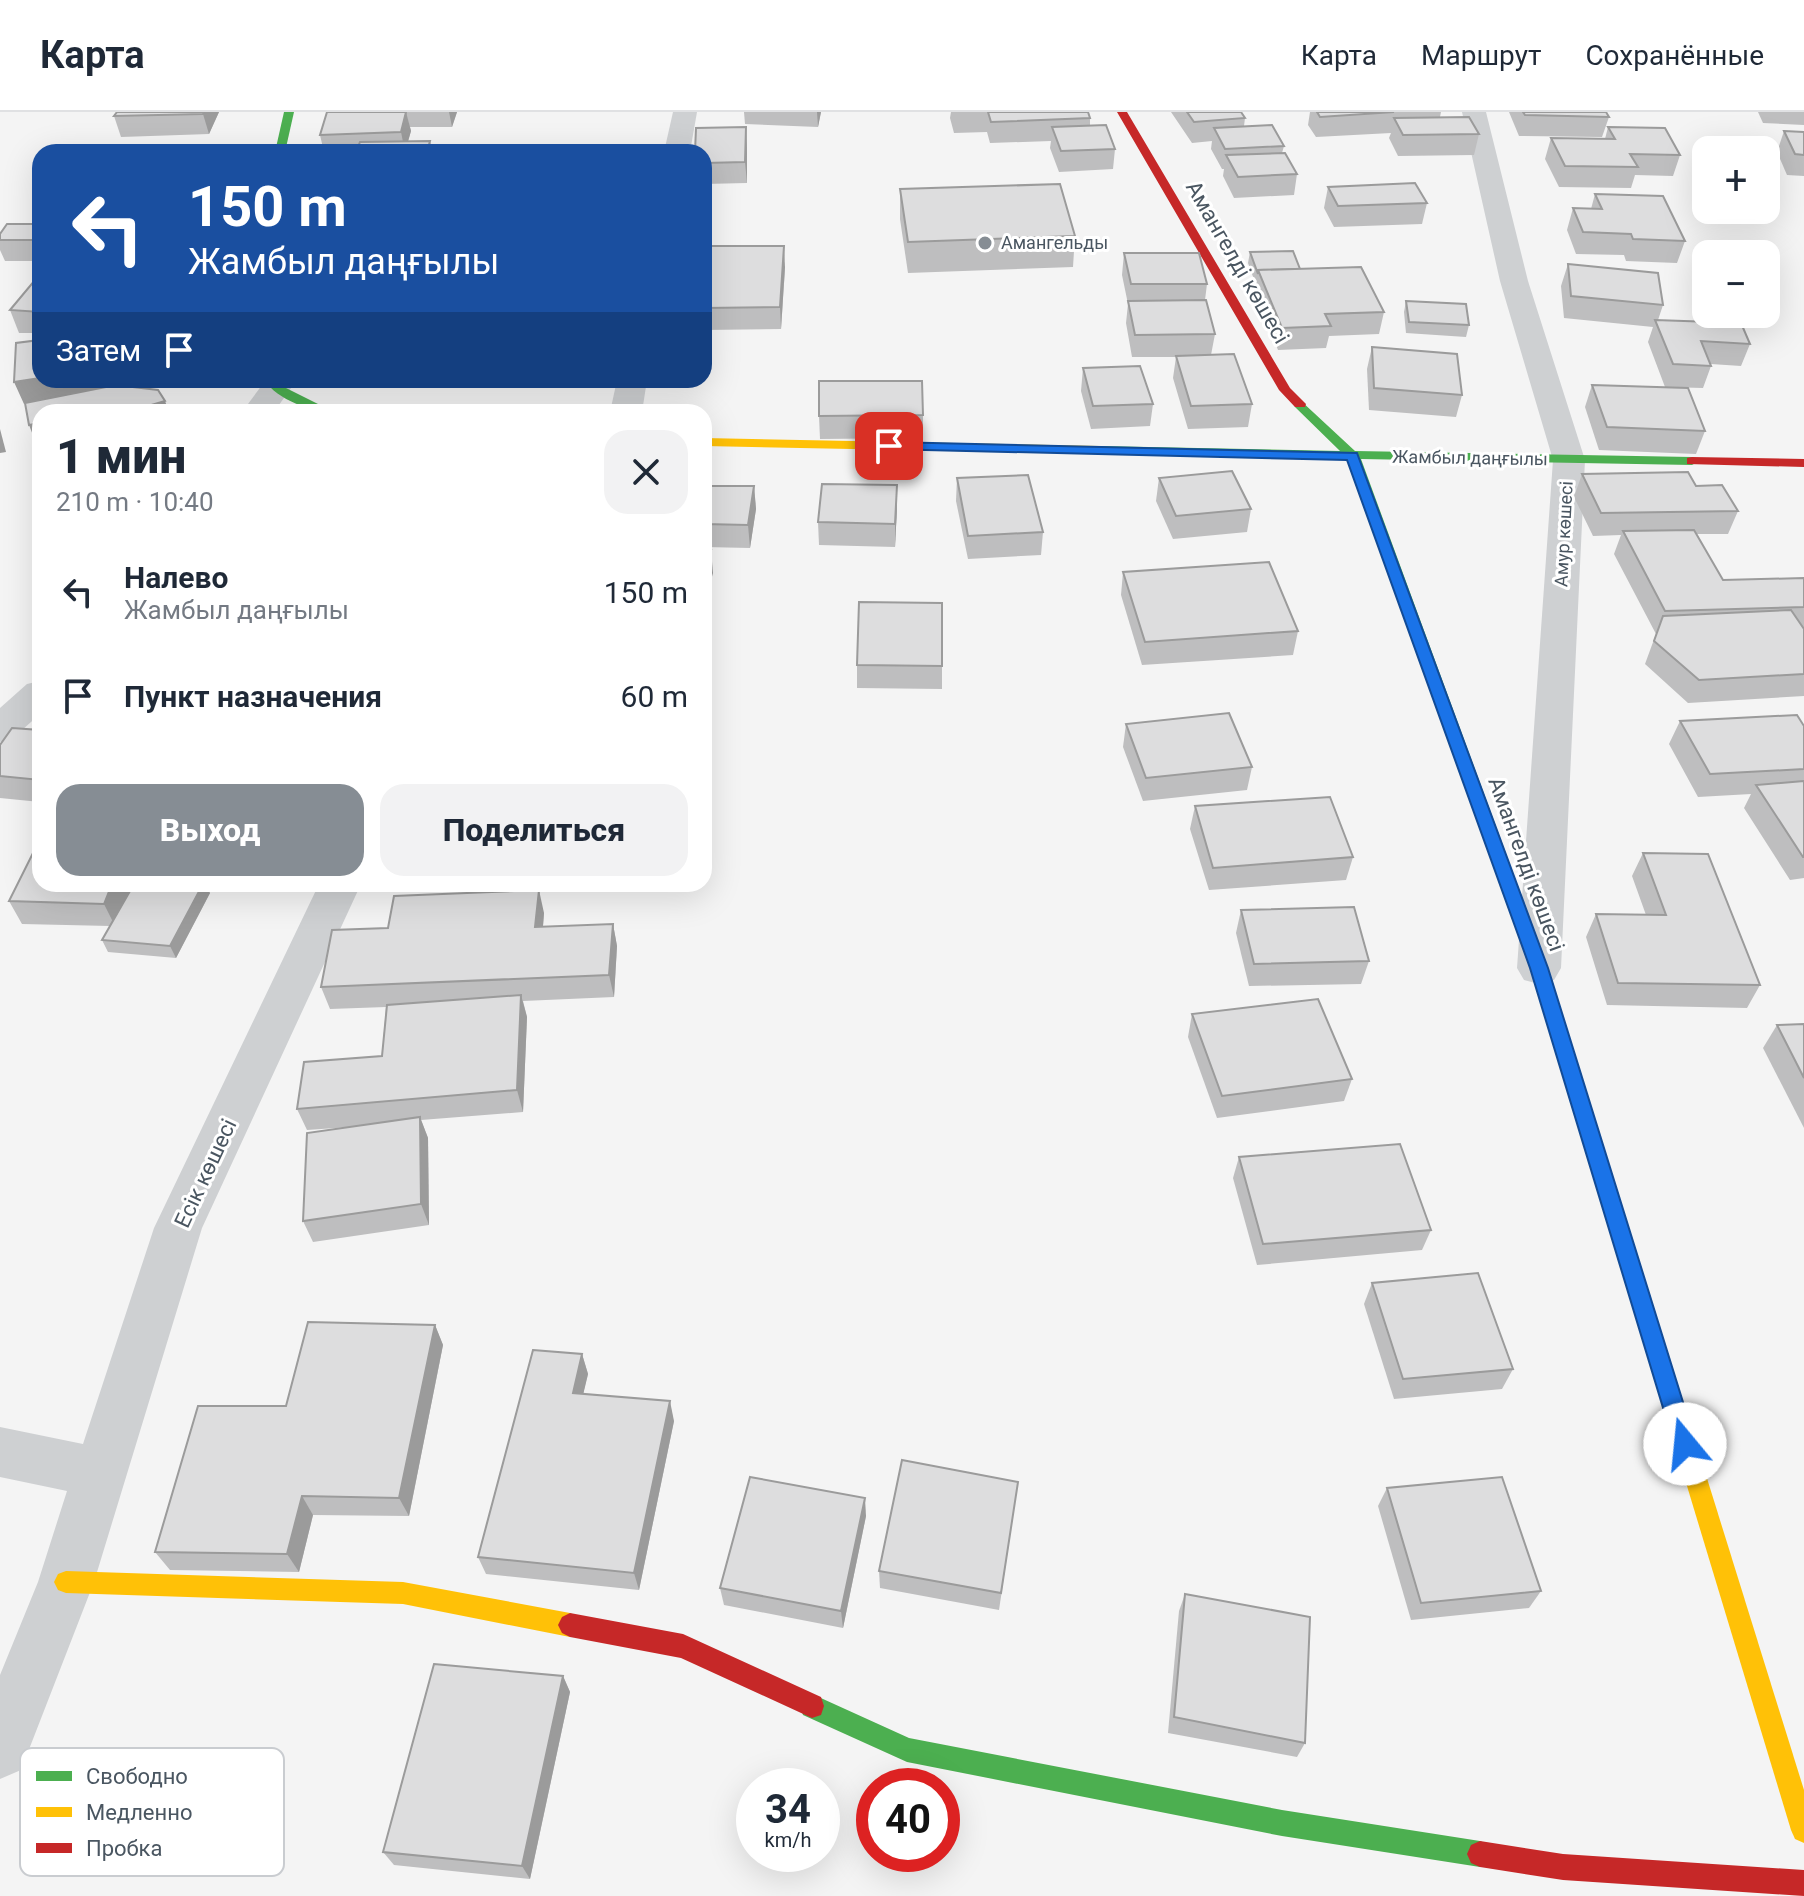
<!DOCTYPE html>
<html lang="ru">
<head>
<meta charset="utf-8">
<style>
	body { margin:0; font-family:Roboto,sans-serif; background:#f2f2f3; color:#1f2937; height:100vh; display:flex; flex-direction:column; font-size:30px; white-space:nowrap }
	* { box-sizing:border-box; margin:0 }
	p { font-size:26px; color:#747a83 }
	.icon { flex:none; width:44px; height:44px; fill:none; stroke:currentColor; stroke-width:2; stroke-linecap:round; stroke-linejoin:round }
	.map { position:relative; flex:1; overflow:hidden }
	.sheet { position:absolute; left:32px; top:292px; width:680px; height:488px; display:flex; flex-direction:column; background:#fff; border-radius:24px; box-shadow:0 8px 32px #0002 }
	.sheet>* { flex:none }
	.hud { position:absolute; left:32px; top:32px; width:680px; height:244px; border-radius:24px; box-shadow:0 8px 32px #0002; background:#1a4fa0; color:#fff; overflow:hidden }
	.buttons { position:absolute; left:1692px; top:24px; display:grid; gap:16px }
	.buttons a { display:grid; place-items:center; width:88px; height:88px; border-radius:16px; background:#fff; box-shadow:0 8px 32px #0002; font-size:40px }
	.speed { position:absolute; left:736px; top:1656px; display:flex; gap:16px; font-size:40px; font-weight:700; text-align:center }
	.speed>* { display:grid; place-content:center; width:104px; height:104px; border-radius:50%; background:#fff; box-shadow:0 8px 32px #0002; line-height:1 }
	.speed small { font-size:20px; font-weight:400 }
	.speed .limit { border:12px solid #d22; background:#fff; color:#111 }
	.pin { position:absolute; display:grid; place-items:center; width:68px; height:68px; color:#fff; margin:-34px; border-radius:16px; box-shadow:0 4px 12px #0006 }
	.me { position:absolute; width:88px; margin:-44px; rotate:343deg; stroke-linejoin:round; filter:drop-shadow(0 0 6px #0008) }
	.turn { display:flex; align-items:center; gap:28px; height:168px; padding:0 24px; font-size:36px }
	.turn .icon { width:104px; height:104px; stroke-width:2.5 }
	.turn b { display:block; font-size:56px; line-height:68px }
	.then { display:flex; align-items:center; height:76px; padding:0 24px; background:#0003; gap:16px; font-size:30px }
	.round { display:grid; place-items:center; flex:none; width:84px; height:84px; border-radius:24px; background:#f2f2f3 }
	.headline { display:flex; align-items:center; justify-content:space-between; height:136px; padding:0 24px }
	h1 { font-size:48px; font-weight:800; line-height:60px }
	.cta { display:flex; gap:16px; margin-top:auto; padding:16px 24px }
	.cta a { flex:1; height:92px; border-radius:24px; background:#868d94; color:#fff; font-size:32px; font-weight:800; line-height:92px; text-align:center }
	.cta a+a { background:#f2f2f3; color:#1f2937 }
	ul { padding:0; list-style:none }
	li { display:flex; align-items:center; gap:24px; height:104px; padding:0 24px }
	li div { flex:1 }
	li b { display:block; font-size:30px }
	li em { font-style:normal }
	header { display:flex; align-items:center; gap:48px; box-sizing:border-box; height:112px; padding:0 40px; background:#fff; border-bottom:2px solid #e0e1e3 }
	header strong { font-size:38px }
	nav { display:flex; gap:44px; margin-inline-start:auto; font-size:28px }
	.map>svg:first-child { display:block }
</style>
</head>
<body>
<header>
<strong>Карта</strong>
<nav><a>Карта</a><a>Маршрут</a><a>Сохранённые</a></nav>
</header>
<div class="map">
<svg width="1804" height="1784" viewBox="0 0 1804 1784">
	<rect width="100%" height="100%" fill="#f4f4f4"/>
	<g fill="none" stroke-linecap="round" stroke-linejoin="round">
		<!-- street -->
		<g fill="#ced0d2" fill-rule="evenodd">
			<path d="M673,0H697L690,40H664Z"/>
			<path d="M1462,0H1486L1528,169L1585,348L1561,856L1554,868L1539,872L1524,868L1517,856L1553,348L1500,169Z"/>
			<path d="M281,268L287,269L291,276L274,300H242L265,269Z"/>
			<path d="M617,268H647L642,300H610Z"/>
			<path d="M40,569V602L13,626L0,630V596L27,572Z"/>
			<path d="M319,772H361L202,1116L94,1470L21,1658L0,1667V1563L38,1470L67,1379L0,1365V1315L83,1332L154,1116Z"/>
		</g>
		<!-- fast -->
		<g fill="#4caf50" fill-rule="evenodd">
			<path d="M284,0H294L285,40H275Z"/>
			<path d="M264,268H276L280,273L334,300C311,300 278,288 264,268Z"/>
			<path d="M1300,288L1355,339L1692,345L1699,349L1692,353L1361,347L1548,856L1696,1331L1693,1338L1685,1341L1677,1338L1674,1331L1530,856L1347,347L1099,342L1092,338L1099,334L1340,339L1295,295L1294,292Z"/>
			<path d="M812,1582L909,1626L1282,1698L1480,1729L1489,1733L1493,1742L1489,1751L1480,1755L1282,1724L907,1650L803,1603L800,1594L803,1585Z"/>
		</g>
		<!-- slow -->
		<g fill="#ffc107" fill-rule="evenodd">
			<path d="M704,326L1099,334L1106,338L1099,342L704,334Z"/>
			<path d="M1685,1321L1693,1324L1696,1331L1804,1678V1731L1795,1727L1791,1718L1674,1331L1677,1324Z"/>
			<path d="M66,1459L403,1470L570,1501L578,1505L582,1513L578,1521L570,1525L403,1492L66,1481L58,1478L54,1470L58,1462Z"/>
		</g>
		<!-- jam -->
		<g fill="#c62828" fill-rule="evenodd">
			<path d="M1117,0H1127L1290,276L1306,292L1305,295H1295L1279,278Z"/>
			<path d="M1692,345L1804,347V355L1687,352V346Z"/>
			<path d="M570,1501L683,1522L821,1585L824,1594L821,1603L812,1606L681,1546L570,1525L562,1521L558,1513L562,1505Z"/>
			<path d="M1480,1729L1563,1742L1804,1758V1784L1563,1768L1480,1755L1471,1751L1467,1742L1471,1733Z"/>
		</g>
	</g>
	<!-- wall -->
	<g fill="#bebebf">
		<path d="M219,0L209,22L121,25L114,4Z"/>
		<path d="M344,0H457L452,15H410L411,19L408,29L432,40H324L320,23Z"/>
		<path d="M744,0H821L818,15L745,12Z"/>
		<path d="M951,0H1088L1090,6V13L1115,37L1113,57L1059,60L1050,36L1051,29L990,31L987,20L954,21L950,6Z"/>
		<path d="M1171,0H1241L1245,6L1244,14L1284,34L1282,41L1297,62L1294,83L1234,86L1223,64L1224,57H1222L1211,37L1212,29L1192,31Z"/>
		<path d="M1310,0H1441L1440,5L1479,22L1474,43L1398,44L1389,26L1391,21L1316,25L1308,13Z"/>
		<path d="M1509,0H1606L1609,5L1602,25L1519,24Z"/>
		<path d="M1758,0H1804V13L1763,11Z"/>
		<path d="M746,15L747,36V71L704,72V40Z"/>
		<path d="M1608,15L1680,43L1673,64L1635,63L1631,76L1559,75L1545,47L1551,26L1605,27Z"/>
		<path d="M1784,19L1804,20V64L1787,63L1777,40Z"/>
		<path d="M1328,75L1427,91L1422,112L1334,115L1324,96Z"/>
		<path d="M900,77L1075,124L1073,155L908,161L900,107Z"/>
		<path d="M1595,82L1685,129L1677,151L1626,149L1624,143L1576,142L1567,118L1573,96L1591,97Z"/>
		<path d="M40,112V149H5L0,138V122Z"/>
		<path d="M704,138L785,155L781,217L704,218Z"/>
		<path d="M1250,140L1300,157L1384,200L1379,222L1329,224L1326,236L1278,238L1255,180L1256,173L1248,151Z"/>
		<path d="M1124,141L1207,172L1205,188L1215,222L1211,243L1252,292L1248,315L1188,317L1173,266L1176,245H1132L1126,211L1128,192L1122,163Z"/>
		<path d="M1568,152L1663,193L1658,208L1750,232L1741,254L1711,252V254L1703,276L1665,275L1648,230L1653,215L1564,206L1561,174Z"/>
		<path d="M40,162V221H19L10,198Z"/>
		<path d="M1406,189L1469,213L1466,225L1406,221L1404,200Z"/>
		<path d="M1372,235L1462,283L1456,305L1369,298L1367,257Z"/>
		<path d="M1083,256L1153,292L1150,314L1091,317L1081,279Z"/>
		<path d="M1592,273L1705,319L1696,342L1599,338L1585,295Z"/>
		<path d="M923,303V326L820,327L819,304Z"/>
		<path d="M1582,362L1696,374L1738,399L1728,422H1696L1723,468L1804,466V584L1688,591L1645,552L1656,522L1614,442L1621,423L1593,424L1574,385Z"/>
		<path d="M957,366L1043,420L1041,443L968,447L956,389Z"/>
		<path d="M1159,366L1251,397L1247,420L1173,427L1156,389Z"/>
		<path d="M704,374H754L756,397L750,436L704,435Z"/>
		<path d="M897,396L895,435L819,433L818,410Z"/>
		<path d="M1123,460L1298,519L1293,543L1142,553L1121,483Z"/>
		<path d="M857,553L942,554V577L857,576Z"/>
		<path d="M1680,609L1804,614V766L1790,768L1744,696L1751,682L1698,685L1669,632Z"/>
		<path d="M1126,612L1252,655L1247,678L1143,689L1123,635Z"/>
		<path d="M40,618V690L0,686V633Z"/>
		<path d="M1195,694L1353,745L1346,768L1209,778L1190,717Z"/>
		<path d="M1643,741L1760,873L1747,896L1607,893L1586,825L1596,802L1646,803L1632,764Z"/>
		<path d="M40,772L210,781L176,846L108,840L102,828L110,814L22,812L9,789Z"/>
		<path d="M1241,798L1369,849L1361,872L1249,874L1236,821Z"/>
		<path d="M544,801L543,815L613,812L617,834L614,885L523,889L527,905L523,1000L421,1008L428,1026L429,1113L313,1130L303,1109L350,1015L307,1018L297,997L382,944L386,895L330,897L321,875L388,816Z"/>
		<path d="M1192,902L1352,967L1344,989L1217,1006L1188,925Z"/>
		<path d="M1804,912V1016L1763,936L1777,913Z"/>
		<path d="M1239,1045L1431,1118L1422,1138L1257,1153L1233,1066Z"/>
		<path d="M1372,1171L1513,1257L1502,1277L1394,1287L1364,1192Z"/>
		<path d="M435,1213L443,1233L409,1404L313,1403L299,1460L170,1458L155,1440L286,1294Z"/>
		<path d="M582,1242L588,1262L583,1282L674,1309L639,1478L486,1462L478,1445Z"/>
		<path d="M1018,1370L999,1498L880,1476L879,1459Z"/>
		<path d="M1387,1376L1541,1479L1529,1496L1411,1508L1378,1394Z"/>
		<path d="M866,1404L843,1516L724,1493L720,1476Z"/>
		<path d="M1185,1482L1305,1631L1297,1645L1168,1621L1179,1499Z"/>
		<path d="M563,1564L570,1580L530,1767L394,1753L383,1740Z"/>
	</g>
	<!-- shaded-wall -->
	<g fill="#9b9b9b">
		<path d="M204,0H219L209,22L203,2Z"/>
		<path d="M406,0L411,19L405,40L401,20Z"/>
		<path d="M449,0H457L452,15Z"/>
		<path d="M817,0H821L818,15Z"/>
		<path d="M746,15L747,36V71L745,50Z"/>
		<path d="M430,29L432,40H427Z"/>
		<path d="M784,134L785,155L781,217L780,195Z"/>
		<path d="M40,266V268H101V281L24,292L14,270Z"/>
		<path d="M165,289L169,300H135L138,297Z"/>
		<path d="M40,311V335L38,336L29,313Z"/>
		<path d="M0,317L6,340L0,341Z"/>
		<path d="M897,373V396L895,435V412Z"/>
		<path d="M754,374L756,397L750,436L748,413Z"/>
		<path d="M711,438L713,461L704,493V461Z"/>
		<path d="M112,772H134L115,814L104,792Z"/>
		<path d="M203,772H206L210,781L176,846L170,834Z"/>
		<path d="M539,778L544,801L541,838L535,815Z"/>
		<path d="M613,812L617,834L614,885L609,863Z"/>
		<path d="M521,883L527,905L523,1000L517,978Z"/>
		<path d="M420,1005L428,1026L429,1113L421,1092Z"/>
		<path d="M435,1213L443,1233L409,1404L399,1386Z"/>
		<path d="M582,1242L588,1262L579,1300L573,1281Z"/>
		<path d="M670,1289L674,1309L639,1478L634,1461Z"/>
		<path d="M302,1384L313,1403L299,1460L287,1442Z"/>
		<path d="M865,1386L866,1404L843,1516L841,1499Z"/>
		<path d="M563,1564L570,1580L530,1767L522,1754Z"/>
	</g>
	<!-- building -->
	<g fill="#ddddde" stroke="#9b9b9b" stroke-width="2">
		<path d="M117,0H204L203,2L114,4Z"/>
		<path d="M327,0H406L401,20L320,23Z"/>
		<path d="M988,0H1088L1090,6L991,10Z"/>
		<path d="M1187,0H1241L1245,6L1194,10Z"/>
		<path d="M1317,0H1394L1320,5Z"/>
		<path d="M1523,0H1606L1609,5L1525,3Z"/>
		<path d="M1469,5L1479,22L1403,23L1394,6Z"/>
		<path d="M1106,13L1115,37L1061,39L1052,15Z"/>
		<path d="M1272,13L1284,34L1225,37L1214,16Z"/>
		<path d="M746,15L745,50L704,51V40H695L696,16Z"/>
		<path d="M1608,15L1665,16L1680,43L1630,42L1638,55L1565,54L1551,26L1615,27Z"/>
		<path d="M1784,19L1804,20V43L1795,42Z"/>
		<path d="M430,29L427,40H356L360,30Z"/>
		<path d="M1285,41L1297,62L1238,65L1226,43Z"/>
		<path d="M1415,71L1427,91L1338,94L1328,75Z"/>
		<path d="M1060,72L1075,124L908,130L900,77Z"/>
		<path d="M1595,82L1663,84L1685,129L1633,127L1631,122L1583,120L1573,96L1602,97Z"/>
		<path d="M7,112H40V128H0V122Z"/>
		<path d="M705,134H784L780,195L704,196Z"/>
		<path d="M1293,139L1300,157L1258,158V162L1250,140Z"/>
		<path d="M1124,141H1199L1207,172H1131Z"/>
		<path d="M1568,152L1658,161L1663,193L1571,184Z"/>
		<path d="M1361,155L1384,200L1325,202L1331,214L1282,216L1258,158Z"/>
		<path d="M40,162V200L10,198Z"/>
		<path d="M1206,188L1215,222L1135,223L1128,189Z"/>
		<path d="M1406,189L1466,192L1469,213L1409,210Z"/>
		<path d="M1655,208L1741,211L1750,232L1701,229L1711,254L1673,252Z"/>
		<path d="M40,228V266L14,270L16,231Z"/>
		<path d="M1372,235L1457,242L1462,283L1374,276Z"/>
		<path d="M1234,242L1252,292L1191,294L1176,244Z"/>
		<path d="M1140,254L1153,292L1093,294L1083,256Z"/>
		<path d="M819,269H922L923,303L819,304Z"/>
		<path d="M116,273L158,278L165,289L138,297L135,300H99V299L40,300V311L29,313L25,291Z"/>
		<path d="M1592,273L1688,276L1705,319L1607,315Z"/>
		<path d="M1232,359L1251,397L1176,404L1159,366Z"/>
		<path d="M1688,360L1696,374L1722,373L1738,399L1601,401L1582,362Z"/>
		<path d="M1028,363L1043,420L968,424L957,366Z"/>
		<path d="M822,372L897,373L895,412L818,410Z"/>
		<path d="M704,374H754L748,413L704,412Z"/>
		<path d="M1694,418L1723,468L1804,466V495L1665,499L1623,419Z"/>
		<path d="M704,438H711L704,461Z"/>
		<path d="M1269,450L1298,519L1145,530L1123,460Z"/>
		<path d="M859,490L942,491V554L857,553Z"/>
		<path d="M1791,498L1804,517V562L1699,568L1654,529L1663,504Z"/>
		<path d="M1229,601L1252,655L1146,666L1126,612Z"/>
		<path d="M1797,603L1804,614V657L1710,662L1680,609Z"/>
		<path d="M12,616L40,618V668L0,664V633Z"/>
		<path d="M1804,669V745H1803L1756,673Z"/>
		<path d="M1330,685L1353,745L1213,756L1195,694Z"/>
		<path d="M38,731H40V772H112L104,792L9,789Z"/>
		<path d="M1643,741L1708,742L1760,873L1618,871L1596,802L1666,803Z"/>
		<path d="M134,772H203L170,834L102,828Z"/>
		<path d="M539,778L535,815L613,812L609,863L321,875L332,818L388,816L394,784Z"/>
		<path d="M1354,795L1369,849L1254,852L1241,798Z"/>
		<path d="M521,883L517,978L297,997L304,950L382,944L387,893Z"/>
		<path d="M1318,887L1352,967L1222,984L1192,902Z"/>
		<path d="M1804,912V966L1777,913Z"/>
		<path d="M420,1005L421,1092L303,1109L307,1021Z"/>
		<path d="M1400,1032L1431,1118L1263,1132L1239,1045Z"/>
		<path d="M1478,1161L1513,1257L1403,1267L1372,1171Z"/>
		<path d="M308,1210L435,1213L399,1386L302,1384L287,1442L155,1440L198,1294H286Z"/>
		<path d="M533,1238L582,1242L573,1281L670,1289L634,1461L478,1445Z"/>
		<path d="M902,1348L1018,1370L1001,1481L879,1459Z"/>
		<path d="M750,1365L865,1386L841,1499L720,1476Z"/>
		<path d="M1502,1365L1541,1479L1421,1491L1387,1376Z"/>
		<path d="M1185,1482L1310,1505L1305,1631L1174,1605Z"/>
		<path d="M434,1552L563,1564L522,1754L383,1740Z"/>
	</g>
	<!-- route -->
	<path fill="#1a73e8" stroke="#114b97" stroke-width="2" d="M889,330L1357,341L1548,856L1696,1332L1693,1339L1685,1342L1678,1339L1674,1332L1530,856L1347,348L885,337V331Z"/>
	<!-- markers -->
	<circle fill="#868d94" stroke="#fff" stroke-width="3" cx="985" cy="131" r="8"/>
	<g text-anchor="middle" stroke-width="6" stroke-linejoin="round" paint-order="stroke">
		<!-- far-poi labels -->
		<g font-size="18" fill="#4a5661" stroke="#fff" text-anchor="start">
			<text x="1001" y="137">Амангельды</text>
		</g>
		<!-- far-street labels -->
		<g font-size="18" fill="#4a5661" stroke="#fff">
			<text transform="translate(1470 346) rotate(1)" y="6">Жамбыл даңғылы</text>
			<text transform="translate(1564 422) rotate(-87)" y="6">Амур көшесі</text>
		</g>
		<!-- street labels -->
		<g font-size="22" fill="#4a5661" stroke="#fff">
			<text transform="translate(1238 150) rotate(60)" y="8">Амангелді көшесі</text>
			<text transform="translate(1527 752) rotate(70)" y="8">Амангелді көшесі</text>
			<text transform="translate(205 1061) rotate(-65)" y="8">Есік көшесі</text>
		</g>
	</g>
	<!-- legend -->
	<rect x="20" y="1636" width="264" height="128" rx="12" fill="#fff" stroke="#c9ccd0" stroke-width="2"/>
	<rect x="36" y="1659" width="36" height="10" fill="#4caf50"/>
	<rect x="36" y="1695" width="36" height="10" fill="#ffc107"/>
	<rect x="36" y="1731" width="36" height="10" fill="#c62828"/>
	<g font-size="22" fill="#4a5661">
		<text x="86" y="1672">Свободно</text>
		<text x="86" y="1708">Медленно</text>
		<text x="86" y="1744">Пробка</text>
	</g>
</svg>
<div class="buttons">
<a>+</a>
<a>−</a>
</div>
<div class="speed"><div>34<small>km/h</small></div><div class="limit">40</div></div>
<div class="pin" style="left:889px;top:334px;background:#d93025"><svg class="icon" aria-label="arrive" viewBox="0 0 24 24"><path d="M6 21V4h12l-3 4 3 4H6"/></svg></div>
<svg class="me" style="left:1685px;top:1332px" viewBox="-20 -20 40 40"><circle r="19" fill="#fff"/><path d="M0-13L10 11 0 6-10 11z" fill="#1a73e8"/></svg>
<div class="hud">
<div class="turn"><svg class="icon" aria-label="left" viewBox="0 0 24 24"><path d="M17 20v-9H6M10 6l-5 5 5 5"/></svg><div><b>150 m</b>Жамбыл даңғылы</div></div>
<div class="then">Затем<svg class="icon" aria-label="arrive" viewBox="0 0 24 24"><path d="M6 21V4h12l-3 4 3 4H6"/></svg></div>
</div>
<section class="sheet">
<div class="headline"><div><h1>1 мин</h1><p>210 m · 10:40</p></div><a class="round"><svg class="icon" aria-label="close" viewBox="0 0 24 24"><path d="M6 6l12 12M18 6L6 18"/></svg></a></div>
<ul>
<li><svg class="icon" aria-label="left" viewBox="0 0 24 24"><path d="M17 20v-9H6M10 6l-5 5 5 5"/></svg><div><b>Налево</b><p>Жамбыл даңғылы</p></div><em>150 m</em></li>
<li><svg class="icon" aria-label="arrive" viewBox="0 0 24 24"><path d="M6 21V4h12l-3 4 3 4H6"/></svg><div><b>Пункт назначения</b></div><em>60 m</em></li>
</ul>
<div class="cta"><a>Выход</a><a>Поделиться</a></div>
</section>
</div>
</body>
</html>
